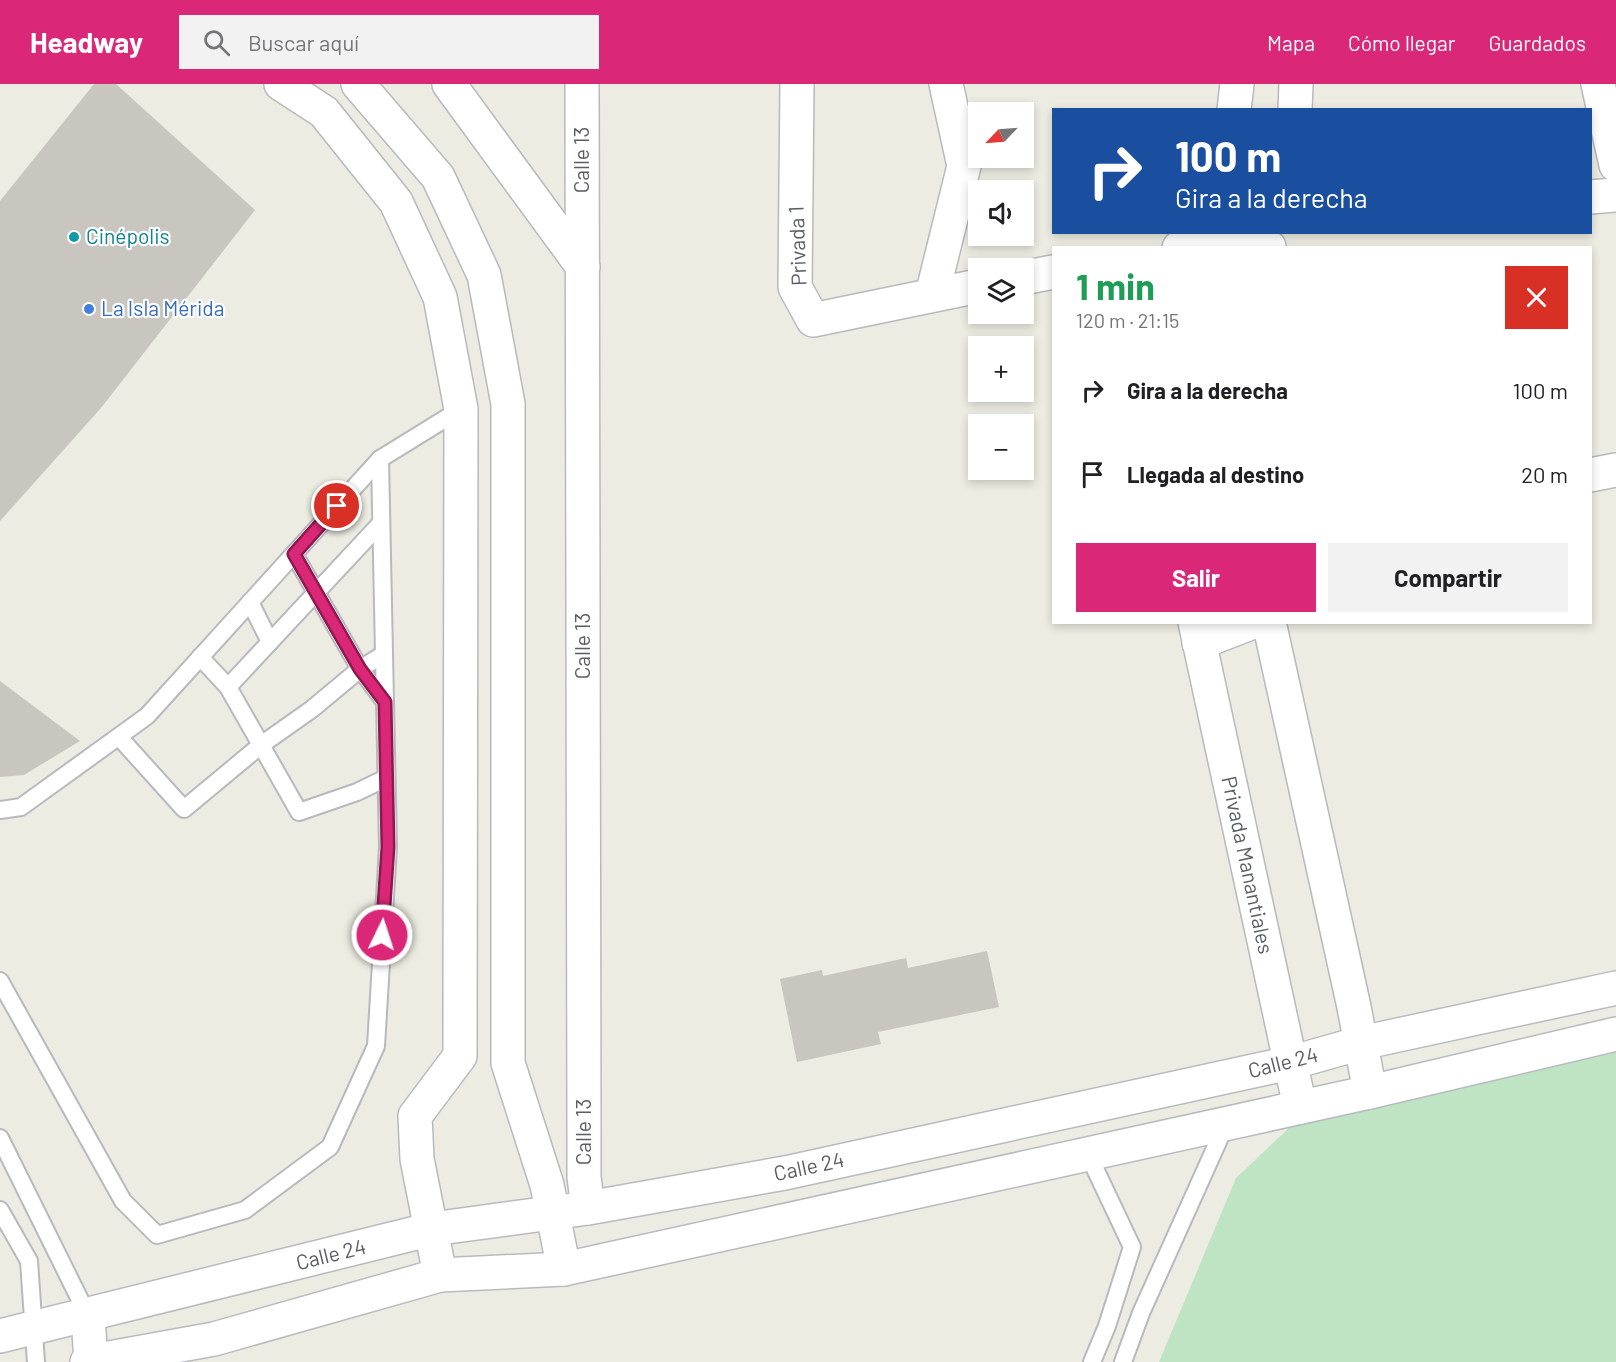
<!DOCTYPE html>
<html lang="es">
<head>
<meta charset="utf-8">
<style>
	body { margin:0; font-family:Barlow,sans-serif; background:#f2f2f2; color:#202124; height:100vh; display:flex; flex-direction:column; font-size:22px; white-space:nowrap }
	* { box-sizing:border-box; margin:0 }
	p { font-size:20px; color:#757577 }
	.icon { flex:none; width:33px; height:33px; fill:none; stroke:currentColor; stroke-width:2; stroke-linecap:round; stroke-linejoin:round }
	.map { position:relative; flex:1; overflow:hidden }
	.side { position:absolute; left:1052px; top:162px; width:540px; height:378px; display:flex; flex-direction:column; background:#fff; border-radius:0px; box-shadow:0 3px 9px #0003 }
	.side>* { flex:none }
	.banner { position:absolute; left:1052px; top:24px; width:540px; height:126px; border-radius:0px; box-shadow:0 3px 9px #0003; background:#1a4fa0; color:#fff; overflow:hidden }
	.needle { width:39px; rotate:245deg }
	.buttons { position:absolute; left:968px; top:18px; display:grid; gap:12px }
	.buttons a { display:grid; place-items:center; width:66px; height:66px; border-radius:0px; background:#fff; box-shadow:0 3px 9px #0003; font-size:30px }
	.pin { position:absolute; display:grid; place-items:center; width:51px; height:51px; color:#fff; margin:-26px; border:3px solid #fff; border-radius:50%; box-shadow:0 2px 6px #0007 }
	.me { position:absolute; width:66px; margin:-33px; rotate:4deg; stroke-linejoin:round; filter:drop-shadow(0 0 4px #0008) }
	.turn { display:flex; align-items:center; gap:21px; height:126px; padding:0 24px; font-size:27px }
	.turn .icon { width:78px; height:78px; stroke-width:2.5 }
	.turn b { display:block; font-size:42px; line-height:51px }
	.round { display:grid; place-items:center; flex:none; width:63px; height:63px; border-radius:0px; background:#f2f2f2 }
	.summary { display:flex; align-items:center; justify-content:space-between; height:102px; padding:0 24px }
	h1 { font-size:36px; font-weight:700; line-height:45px; color:#1e9e55 }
	.cta { display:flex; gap:12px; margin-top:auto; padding:12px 24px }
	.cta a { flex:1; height:69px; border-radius:0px; background:#db2777; color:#fff; font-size:24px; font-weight:700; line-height:69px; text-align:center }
	.cta a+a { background:#f2f2f2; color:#202124 }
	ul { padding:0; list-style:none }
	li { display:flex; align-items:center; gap:18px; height:84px; padding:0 24px }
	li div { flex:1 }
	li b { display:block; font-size:22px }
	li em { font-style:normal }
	header { display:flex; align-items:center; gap:36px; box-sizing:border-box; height:84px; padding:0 30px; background:#db2777; color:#fff }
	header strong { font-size:28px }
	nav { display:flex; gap:33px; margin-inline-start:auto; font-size:21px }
	.search { width:420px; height:54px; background:#f2f2f2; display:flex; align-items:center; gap:15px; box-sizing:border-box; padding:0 21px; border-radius:0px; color:#757577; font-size:22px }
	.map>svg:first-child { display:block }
</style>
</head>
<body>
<header>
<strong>Headway</strong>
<div class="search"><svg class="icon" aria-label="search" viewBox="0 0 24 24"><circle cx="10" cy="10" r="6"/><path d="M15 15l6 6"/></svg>Buscar aquí</div>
<nav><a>Mapa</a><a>Cómo llegar</a><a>Guardados</a></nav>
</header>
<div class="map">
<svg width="1616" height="1278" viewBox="0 0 1616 1278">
	<rect width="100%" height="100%" fill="#edece2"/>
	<!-- green -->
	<path fill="#bfe4c3" d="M1616,967V1278H1159L1236,1094L1293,1040Z"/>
	<!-- building -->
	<g fill="#c8c6bf">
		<path d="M94,0H116L255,126L101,324L0,437V117Z"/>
		<path d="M0,597L80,657L24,691L0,693Z"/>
		<path d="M987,867L999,923L878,948L881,960L797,978L780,895L822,886L823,892L906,874L908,884Z"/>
	</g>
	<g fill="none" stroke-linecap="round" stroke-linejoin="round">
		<defs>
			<g id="lane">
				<path d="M294,470L360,585L385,618"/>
				<path d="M250,518L270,558"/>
				<path d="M200,573L228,603L299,728L357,708L386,694"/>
				<path d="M228,603L381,439"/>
				<path d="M119,653L184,725L261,661L312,625L360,585L384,570"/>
				<path d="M0,726L21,723L147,632L380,375L461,325"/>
				<path d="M0,897L123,1117L157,1151L245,1126L330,1063L376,962L388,763L380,375"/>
				<path d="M0,1054L88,1232"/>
				<path d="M1088,1070L1132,1163L1107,1242L1092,1278"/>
				<path d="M0,1126L29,1177L36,1278"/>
				<path d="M1123,1278L1141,1229L1226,1040"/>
			</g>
			<g id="street">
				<path d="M281,0L324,28L396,118L440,213L461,325L460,972L415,1032L417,1075L440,1191"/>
				<path d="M358,0L438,93L484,191L508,320V979L547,1101L564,1185"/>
				<path d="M449,0L583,183"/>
				<path d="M582,0L584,1052V1093L588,1124"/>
				<path d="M797,0L795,203L813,236L978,202"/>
				<path d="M1598,0L1616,81"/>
				<path d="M1234,26L1237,0"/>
				<path d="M1295,26L1296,0"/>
				<path d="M1590,113L1616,111"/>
				<path d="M1179,164L1203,159L1269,163"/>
				<path d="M1023,194L1053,188"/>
				<path d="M932,211L964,82L946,0"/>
				<path d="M1590,391L1616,386"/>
				<path d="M1195,538L1300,1023"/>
				<path d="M1269,538L1354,923L1370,1008"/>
				<path d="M1199,559L1253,538"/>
				<path d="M88,1232L91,1278"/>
			</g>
			<g id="secondary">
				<path d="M0,1252L432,1145L588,1124L785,1089L1290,979L1361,959L1616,904"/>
				<path d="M87,1278L214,1255L440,1191L564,1185L1370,1008L1616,950"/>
			</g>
		</defs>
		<!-- lane casing -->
		<use href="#lane" stroke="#b7b9be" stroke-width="20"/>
		<!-- street casing -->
		<use href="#street" stroke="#b7b9be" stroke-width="36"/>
		<!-- secondary casing -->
		<use href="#secondary" stroke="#b8bac0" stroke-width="36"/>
		<!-- lane -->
		<use href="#lane" stroke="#fff" stroke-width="16"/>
		<!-- street -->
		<use href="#street" stroke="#fff" stroke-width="33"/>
		<!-- secondary -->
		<use href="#secondary" stroke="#fff" stroke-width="33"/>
	</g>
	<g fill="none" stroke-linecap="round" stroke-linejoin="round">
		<defs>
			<path id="route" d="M337,422L294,470L360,585L385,618L388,763L382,851"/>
		</defs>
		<!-- route casing -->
		<use href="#route" stroke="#8e194d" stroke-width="15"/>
		<!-- route -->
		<use href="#route" stroke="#db2777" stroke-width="10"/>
	</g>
	<!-- markers -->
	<circle fill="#0f9aa8" stroke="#fff" stroke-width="2" cx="74" cy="153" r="6"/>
	<circle fill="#3f7fe0" stroke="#fff" stroke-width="2" cx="89" cy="225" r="6"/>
	<g text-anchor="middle" stroke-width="4.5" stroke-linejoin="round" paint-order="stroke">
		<!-- street labels -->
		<g font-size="21" fill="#5a5d62" stroke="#fff">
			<text transform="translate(582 76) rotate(-90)" y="7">Calle 13</text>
			<text transform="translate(798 162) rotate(-92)" y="7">Privada 1</text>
			<text transform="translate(583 562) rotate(-90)" y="7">Calle 13</text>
			<text transform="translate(1247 781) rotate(78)" y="7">Privada Manantiales</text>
			<text transform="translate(1283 979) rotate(-14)" y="7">Calle 24</text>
			<text transform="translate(584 1048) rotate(-90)" y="7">Calle 13</text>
			<text transform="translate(809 1083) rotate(-12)" y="7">Calle 24</text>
			<text transform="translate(331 1171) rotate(-14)" y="7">Calle 24</text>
		</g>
		<!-- culture labels -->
		<g font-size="21" fill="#0d838f" stroke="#fff" text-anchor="start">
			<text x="86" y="160">Cinépolis</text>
		</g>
		<!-- shop labels -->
		<g font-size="21" fill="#366cbe" stroke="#fff" text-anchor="start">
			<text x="101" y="232">La Isla Mérida</text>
		</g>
	</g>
</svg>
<div class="buttons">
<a><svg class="needle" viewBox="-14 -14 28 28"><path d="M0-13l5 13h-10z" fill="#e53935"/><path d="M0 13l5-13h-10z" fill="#757577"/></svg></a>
<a><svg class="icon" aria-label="sound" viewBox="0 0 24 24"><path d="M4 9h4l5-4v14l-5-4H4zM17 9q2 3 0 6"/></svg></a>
<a><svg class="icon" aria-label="layers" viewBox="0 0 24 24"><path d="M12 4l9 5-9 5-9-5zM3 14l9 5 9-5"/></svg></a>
<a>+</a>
<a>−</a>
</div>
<div class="pin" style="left:337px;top:422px;background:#d93025"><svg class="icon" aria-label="arrive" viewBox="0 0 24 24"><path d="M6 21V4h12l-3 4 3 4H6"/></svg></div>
<svg class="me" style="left:382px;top:851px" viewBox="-20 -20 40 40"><circle r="17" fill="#db2777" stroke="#fff" stroke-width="3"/><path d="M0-11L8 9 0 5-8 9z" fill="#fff"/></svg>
<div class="banner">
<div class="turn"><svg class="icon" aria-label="right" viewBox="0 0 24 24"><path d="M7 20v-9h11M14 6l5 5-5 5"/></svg><div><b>100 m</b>Gira a la derecha</div></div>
</div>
<section class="side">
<div class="summary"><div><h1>1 min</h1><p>120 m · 21:15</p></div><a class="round" style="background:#d93025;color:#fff"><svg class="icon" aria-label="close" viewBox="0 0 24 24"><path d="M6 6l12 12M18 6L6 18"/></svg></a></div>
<ul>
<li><svg class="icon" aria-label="right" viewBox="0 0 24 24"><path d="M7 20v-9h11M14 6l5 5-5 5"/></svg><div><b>Gira a la derecha</b></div><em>100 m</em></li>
<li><svg class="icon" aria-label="arrive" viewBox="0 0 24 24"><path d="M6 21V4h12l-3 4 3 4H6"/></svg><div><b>Llegada al destino</b></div><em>20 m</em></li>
</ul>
<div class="cta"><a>Salir</a><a>Compartir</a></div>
</section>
</div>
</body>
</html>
